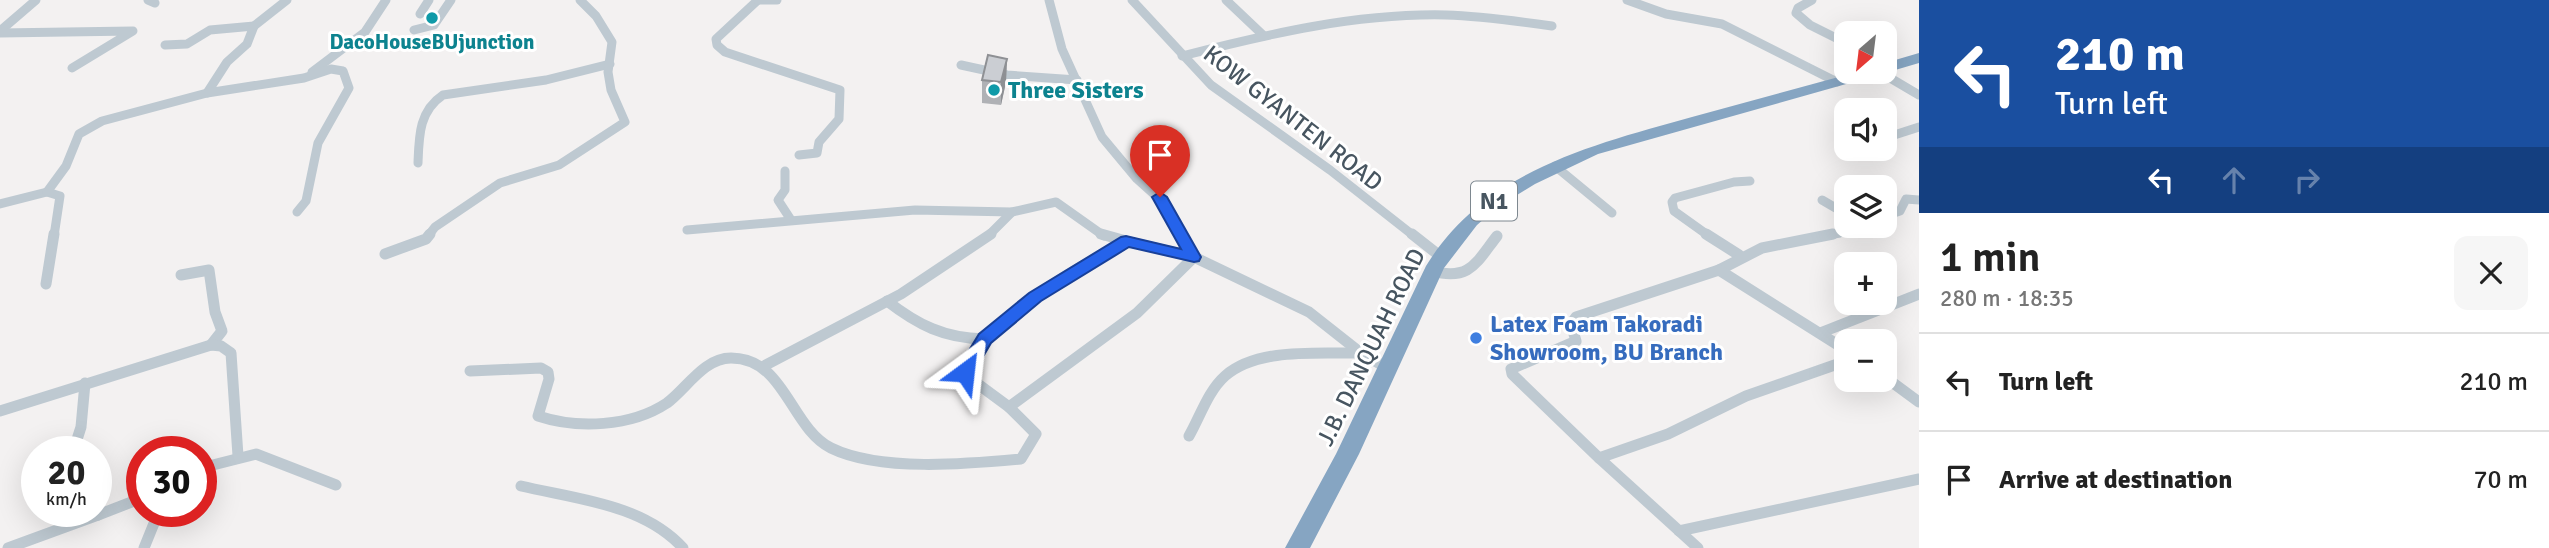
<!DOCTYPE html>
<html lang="en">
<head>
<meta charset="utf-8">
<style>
	body { margin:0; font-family:Signika,sans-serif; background:#f6f6f6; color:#222; height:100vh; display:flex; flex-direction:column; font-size:26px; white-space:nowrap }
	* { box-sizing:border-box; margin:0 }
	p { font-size:23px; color:#767676 }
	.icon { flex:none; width:38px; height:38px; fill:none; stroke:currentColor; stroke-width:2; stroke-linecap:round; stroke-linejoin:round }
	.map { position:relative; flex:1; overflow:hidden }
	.side { display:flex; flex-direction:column; background:#fff; width:630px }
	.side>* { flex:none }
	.top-card { background:#1a4fa0; color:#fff; overflow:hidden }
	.needle { width:46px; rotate:208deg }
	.buttons { position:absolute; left:1834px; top:21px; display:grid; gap:14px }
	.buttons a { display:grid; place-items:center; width:63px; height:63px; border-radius:14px; background:#fff; box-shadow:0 7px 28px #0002; font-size:35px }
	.speed { position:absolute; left:21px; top:436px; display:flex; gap:14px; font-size:35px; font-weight:700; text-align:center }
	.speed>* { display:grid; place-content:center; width:91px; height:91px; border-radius:50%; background:#fff; box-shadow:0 7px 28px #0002; line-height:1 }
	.speed small { font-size:18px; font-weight:400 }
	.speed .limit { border:10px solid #d22; background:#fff; color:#111 }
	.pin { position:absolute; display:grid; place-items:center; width:60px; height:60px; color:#fff; margin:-72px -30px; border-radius:50% 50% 50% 0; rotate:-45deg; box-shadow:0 0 7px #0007 }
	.pin .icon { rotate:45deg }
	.me { position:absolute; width:77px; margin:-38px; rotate:30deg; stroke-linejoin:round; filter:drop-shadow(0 0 5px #0008) }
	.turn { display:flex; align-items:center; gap:24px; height:147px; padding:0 21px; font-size:32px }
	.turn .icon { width:91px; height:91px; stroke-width:2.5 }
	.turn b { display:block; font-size:49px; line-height:60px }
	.lanes { display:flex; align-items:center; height:66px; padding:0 21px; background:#0003; justify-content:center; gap:35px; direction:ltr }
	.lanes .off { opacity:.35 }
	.round { display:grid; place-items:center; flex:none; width:74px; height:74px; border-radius:14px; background:#f6f6f6 }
	.head { display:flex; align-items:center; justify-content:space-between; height:119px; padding:0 21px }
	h1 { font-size:42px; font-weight:600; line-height:52px }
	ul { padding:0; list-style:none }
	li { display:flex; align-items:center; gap:21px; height:98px; padding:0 21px; border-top:2px solid #e0e0e0 }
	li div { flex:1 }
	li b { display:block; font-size:26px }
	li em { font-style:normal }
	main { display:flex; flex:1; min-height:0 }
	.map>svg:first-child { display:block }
</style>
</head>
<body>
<main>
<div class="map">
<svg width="1919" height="548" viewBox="0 0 1919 548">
	<rect width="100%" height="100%" fill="#f3f1f1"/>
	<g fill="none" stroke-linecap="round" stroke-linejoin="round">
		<!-- street-far1 -->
		<g stroke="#bec9d1" stroke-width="9">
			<path d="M148,0L155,3"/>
			<path d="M758,0L716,39L717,45L725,52L840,90L839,119L819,142L817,153L799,155"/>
			<path d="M758,0H777"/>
			<path d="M1049,0L1062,49L1102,137L1137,179L1167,206L1183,236"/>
			<path d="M1132,0L1211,85L1330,170L1414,236"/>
			<path d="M1226,0L1264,36"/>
			<path d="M1627,0L1666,14L1722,24L1837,82"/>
			<path d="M1812,0L1798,8L1796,13L1810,25L1846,43"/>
			<path d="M420,14L429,0"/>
			<path d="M414,30L434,25L451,0"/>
			<path d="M0,31L36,0"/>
			<path d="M0,33L133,31L72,68"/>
			<path d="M165,45L187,44L210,30L254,26"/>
			<path d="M1182,56C1268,34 1357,13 1446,15C1481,16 1517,21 1552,26"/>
			<path d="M961,65L1007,75L1077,80"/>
			<path d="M312,72L365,32L386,0"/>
			<path d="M1880,72L1919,95"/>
			<path d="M207,93L227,62L247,44L254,26L287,0"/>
			<path d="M1885,138L1919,127"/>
			<path d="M418,163C419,136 419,111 443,95L546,80L610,64"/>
			<path d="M1555,166L1612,213"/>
			<path d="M785,171V190L778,200L791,220"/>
			<path d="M1822,200L1846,214"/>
			<path d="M0,204L47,192"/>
			<path d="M1885,216L1900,211L1906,199L1919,200"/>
			<path d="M687,230L915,210L1012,212L1056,202L1104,236"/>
			<path d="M54,236L60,196L47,192L66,166L79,134L102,121L207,93L304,78L331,69L343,71L349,88L318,143L306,201L297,212"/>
			<path d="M428,236L435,227L500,183L559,165L625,122L611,90L608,72L612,42L596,16L580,0"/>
			<path d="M988,236L1012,212"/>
			<path d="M1709,236L1674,211L1672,202L1675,198L1734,182L1750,181"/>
			<path d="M1822,236L1840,233"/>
		</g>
		<!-- street -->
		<g stroke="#bec9d1" stroke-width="11">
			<path d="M1101,234L1126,241"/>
			<path d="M1182,234L1194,257L1309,312L1361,353L1387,368"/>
			<path d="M1412,234L1440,256"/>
			<path d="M1706,234L1739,255"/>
			<path d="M1126,241L1194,257L1137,313L1009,407L967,376L965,372C1000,309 1065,276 1126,241Z"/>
			<path d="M385,254L426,239L430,234"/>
			<path d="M1719,270L1762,248L1833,234"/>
			<path d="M1432,271C1470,281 1476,263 1497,236"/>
			<path d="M181,275L209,270L215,312L222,331L211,345"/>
			<path d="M46,284L54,234"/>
			<path d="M887,301C918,325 944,338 984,339"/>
			<path d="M1820,333L1919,294"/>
			<path d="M764,366L901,294L991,234"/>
			<path d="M470,371L541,368L548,372L549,379L538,416C577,429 631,427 667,403C687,388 704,358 731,358C785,358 790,427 831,448C880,472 967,464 1021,459L1036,434L1009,407"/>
			<path d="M1885,377L1919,402"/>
			<path d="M0,411L211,345L221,346L231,353L238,456"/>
			<path d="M1189,436C1200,417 1208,391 1225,376C1258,347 1320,354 1361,353"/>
			<path d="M73,452L81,427L85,383"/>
			<path d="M1599,458L1512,374L1511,369L1576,341L1571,324L1576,317L1719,270L1846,350"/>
			<path d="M201,468L256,454L336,485"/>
			<path d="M521,486C576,499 643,504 683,548"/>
			<path d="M91,512L98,515L142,498"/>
			<path d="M1679,531L1919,479"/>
			<path d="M8,548L98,515"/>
			<path d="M144,548L159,511"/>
			<path d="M1698,548L1599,458L1668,434L1746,396L1846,361"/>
		</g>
		<!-- highway -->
		<g fill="#86a5c2" fill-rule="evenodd">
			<path d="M1919,53V63L1885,73L1882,72H1885V63Z"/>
			<path d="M1857,72H1881L1878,75L1598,154L1535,184L1499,206L1477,225L1444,268L1359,454L1310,548H1285L1336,454L1426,266C1484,171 1592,145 1692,117C1747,102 1802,87 1857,72Z"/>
		</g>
	</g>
	<!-- wall -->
	<path fill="#afb1b5" d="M1007,59L1006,82L1001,105L982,103V80Z"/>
	<!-- shaded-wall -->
	<path fill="#8e9094" d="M1007,59L1006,82L1001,105V82Z"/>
	<!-- building -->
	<path fill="#cbced3" stroke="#8e9094" stroke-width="2" d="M988,55L1007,59L1001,82L982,80Z"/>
	<!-- route -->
	<path fill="#2563eb" stroke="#184099" stroke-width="2" d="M1160,192L1167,197L1201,257L1199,261L1194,262L1129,247L1041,301L991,343L971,377H959L956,372L979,334L1029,293L1121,237L1126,236L1181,249L1152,197Z"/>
	<!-- markers -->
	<g fill="#0f9aa8" stroke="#fff" stroke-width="2.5">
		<circle cx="432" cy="18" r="7"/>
		<circle cx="994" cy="90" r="7"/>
	</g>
	<circle fill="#3f7fe0" stroke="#fff" stroke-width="2.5" cx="1476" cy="338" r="7"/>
	<g text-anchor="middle" stroke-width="6" stroke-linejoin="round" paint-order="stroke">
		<!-- far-culture labels -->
		<g font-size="21" font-weight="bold" fill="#0d838f" stroke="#fff">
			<text x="432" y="49">DacoHouseBUjunction</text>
		</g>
		<!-- shield labels -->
		<rect fill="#fff" stroke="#7e8890" stroke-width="2" x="1471" y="181.5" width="46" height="39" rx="5"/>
		<g font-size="23" font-weight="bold" fill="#475560">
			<text x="1494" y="209">N1</text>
		</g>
		<!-- culture labels -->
		<g font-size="24" font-weight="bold" fill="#0d838f" stroke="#fff" text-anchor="start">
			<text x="1008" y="98">Three Sisters</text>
		</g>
		<!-- street labels -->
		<g font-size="24" fill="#475560" stroke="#fff">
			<text transform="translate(1293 118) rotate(38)" y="8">KOW GYANTEN ROAD</text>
			<text transform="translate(1371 347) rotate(-64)" y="8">J.B. DANQUAH ROAD</text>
		</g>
		<!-- shop labels -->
		<g font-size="24" font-weight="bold" fill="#366cbe" stroke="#fff" text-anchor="start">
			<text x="1490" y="332">Latex Foam Takoradi<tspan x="1490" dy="28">Showroom, BU Branch</tspan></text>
		</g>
	</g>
</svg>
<div class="buttons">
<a><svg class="needle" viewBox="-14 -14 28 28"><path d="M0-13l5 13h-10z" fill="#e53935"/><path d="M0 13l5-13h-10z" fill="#767676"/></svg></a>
<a><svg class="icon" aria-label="sound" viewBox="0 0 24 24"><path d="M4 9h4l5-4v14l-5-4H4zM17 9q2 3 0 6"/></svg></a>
<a><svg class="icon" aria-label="layers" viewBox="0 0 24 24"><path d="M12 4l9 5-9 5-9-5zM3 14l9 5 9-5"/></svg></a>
<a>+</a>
<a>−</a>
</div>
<div class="speed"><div>20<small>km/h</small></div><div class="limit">30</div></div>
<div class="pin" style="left:1160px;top:197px;background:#d93025"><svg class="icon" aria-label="arrive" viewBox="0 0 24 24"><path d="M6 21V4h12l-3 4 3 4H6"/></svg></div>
<svg class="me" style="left:965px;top:372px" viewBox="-20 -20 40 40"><path d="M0-17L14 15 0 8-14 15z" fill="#2563eb" stroke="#fff" stroke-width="4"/></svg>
</div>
<section class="side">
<div class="top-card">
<div class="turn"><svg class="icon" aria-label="left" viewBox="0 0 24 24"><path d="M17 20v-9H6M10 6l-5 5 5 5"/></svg><div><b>210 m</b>Turn left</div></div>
<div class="lanes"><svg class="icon" aria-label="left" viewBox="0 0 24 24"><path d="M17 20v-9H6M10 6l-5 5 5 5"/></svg><svg class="icon off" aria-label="ahead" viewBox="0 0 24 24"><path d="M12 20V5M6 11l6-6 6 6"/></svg><svg class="icon off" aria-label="right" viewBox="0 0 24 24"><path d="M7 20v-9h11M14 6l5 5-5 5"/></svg></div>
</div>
<div class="head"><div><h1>1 min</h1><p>280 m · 18:35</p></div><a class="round"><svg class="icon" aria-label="close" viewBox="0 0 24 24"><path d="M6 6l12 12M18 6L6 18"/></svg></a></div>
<ul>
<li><svg class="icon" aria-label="left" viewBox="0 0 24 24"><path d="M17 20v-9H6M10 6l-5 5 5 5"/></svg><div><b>Turn left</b></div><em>210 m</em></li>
<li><svg class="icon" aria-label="arrive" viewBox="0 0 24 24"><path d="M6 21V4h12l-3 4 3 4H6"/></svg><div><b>Arrive at destination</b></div><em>70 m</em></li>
</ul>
</section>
</main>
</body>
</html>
